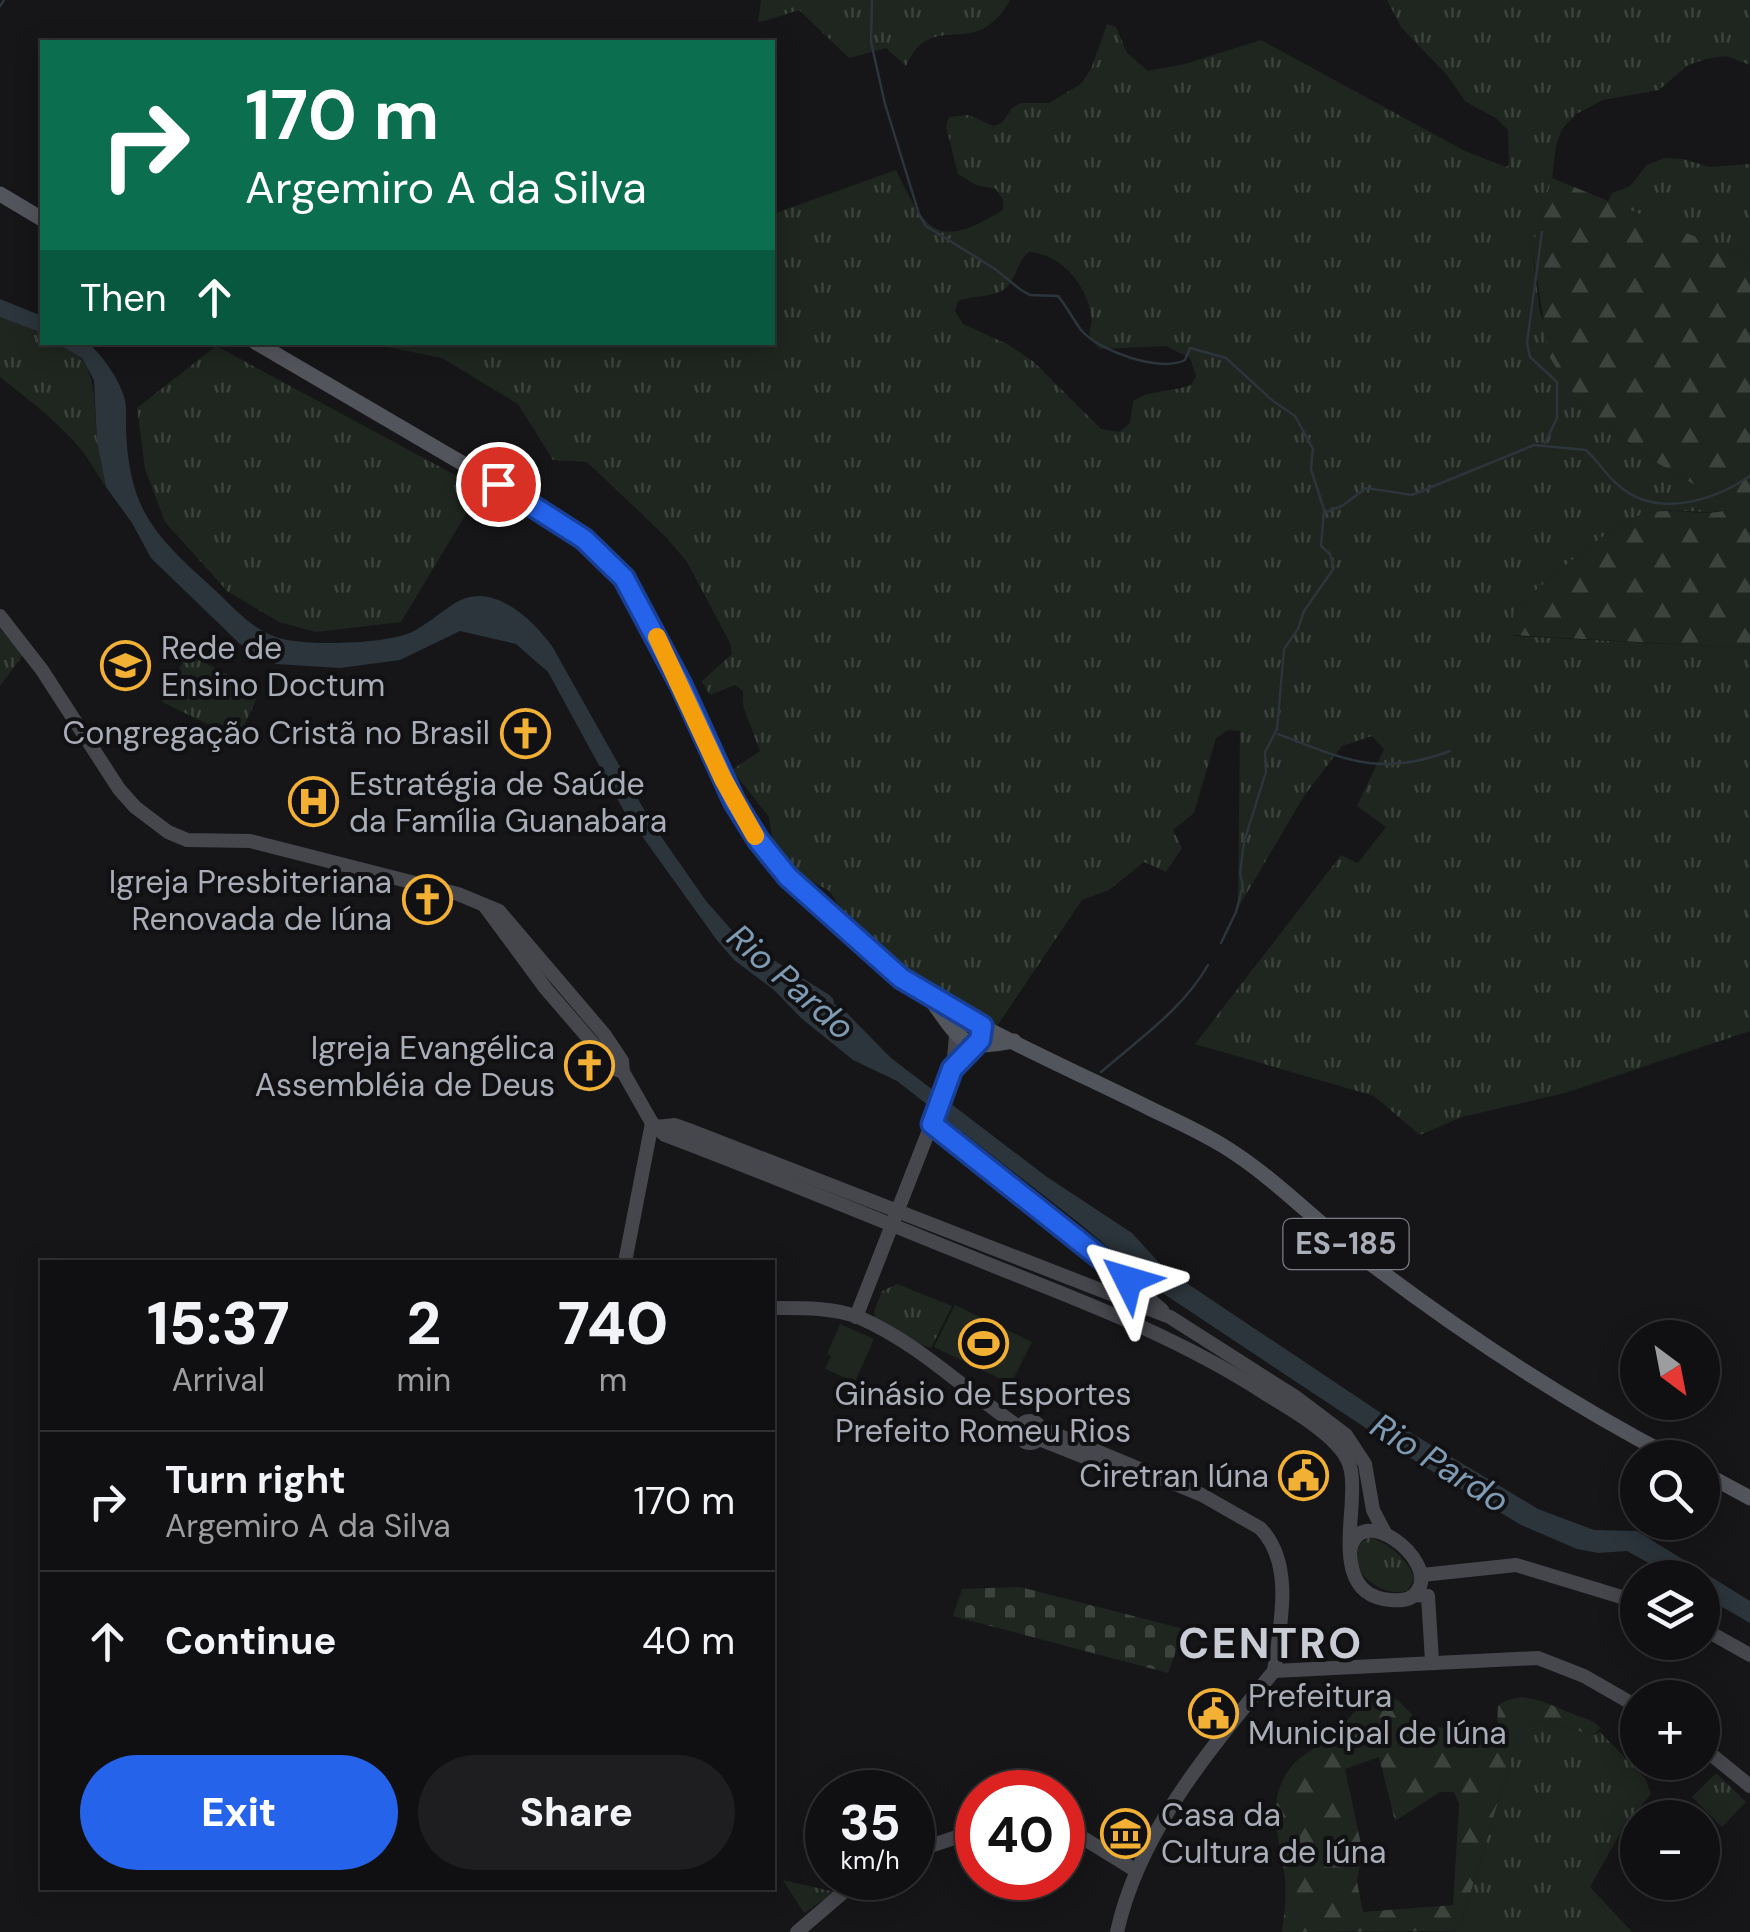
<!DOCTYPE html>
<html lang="en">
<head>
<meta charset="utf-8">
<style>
	body { margin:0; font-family:"DM Sans",sans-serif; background:#1e1e20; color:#f1f3f6; height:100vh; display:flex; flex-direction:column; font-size:38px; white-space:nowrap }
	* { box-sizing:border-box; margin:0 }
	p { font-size:32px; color:#9c9d9f }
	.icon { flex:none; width:55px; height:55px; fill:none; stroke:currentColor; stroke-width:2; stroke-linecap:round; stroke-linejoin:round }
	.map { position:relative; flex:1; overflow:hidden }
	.side { position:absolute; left:40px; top:1260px; width:735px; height:630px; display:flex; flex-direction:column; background:#101012; border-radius:0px; box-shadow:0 5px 25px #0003,0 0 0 2px #303032 }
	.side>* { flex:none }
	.top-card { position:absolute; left:40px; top:40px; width:735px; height:305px; border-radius:0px; box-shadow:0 5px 25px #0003,0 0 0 2px #303032; background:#0b6e4f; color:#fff; overflow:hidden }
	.needle { width:65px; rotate:148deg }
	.controls { position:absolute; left:1620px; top:1320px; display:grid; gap:20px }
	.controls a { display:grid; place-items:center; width:100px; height:100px; border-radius:50%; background:#101012; box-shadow:0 5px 25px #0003,0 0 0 2px #303032; font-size:50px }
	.speed { position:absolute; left:805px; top:1770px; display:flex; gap:20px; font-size:50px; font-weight:700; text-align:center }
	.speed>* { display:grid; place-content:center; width:130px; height:130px; border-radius:50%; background:#101012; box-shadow:0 5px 25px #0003,0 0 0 2px #303032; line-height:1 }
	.speed small { font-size:25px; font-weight:400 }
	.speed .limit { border:15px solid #d22; background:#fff; color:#111 }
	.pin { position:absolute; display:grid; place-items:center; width:85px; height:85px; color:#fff; margin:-42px; border:5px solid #fff; border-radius:50%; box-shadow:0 2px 10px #0007 }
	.me { position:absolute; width:110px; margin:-55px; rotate:310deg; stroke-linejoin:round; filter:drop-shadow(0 0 8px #0008) }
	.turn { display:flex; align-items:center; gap:35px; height:210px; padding:0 40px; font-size:45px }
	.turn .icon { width:130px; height:130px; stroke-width:2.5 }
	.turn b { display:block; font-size:70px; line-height:85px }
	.then { display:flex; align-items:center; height:95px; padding:0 40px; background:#0003; gap:20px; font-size:38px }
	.eta { display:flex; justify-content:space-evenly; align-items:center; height:170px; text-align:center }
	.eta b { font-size:60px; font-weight:800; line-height:70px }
	.cta { display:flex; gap:20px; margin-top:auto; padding:20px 40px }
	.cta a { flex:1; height:115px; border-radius:60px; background:#2563eb; color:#fff; font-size:40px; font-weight:800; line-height:115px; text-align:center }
	.cta a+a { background:#1e1e20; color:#f1f3f6 }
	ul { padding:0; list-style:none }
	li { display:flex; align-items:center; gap:30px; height:140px; padding:0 40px; border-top:2px solid #303032 }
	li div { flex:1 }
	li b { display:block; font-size:38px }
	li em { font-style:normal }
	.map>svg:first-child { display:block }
</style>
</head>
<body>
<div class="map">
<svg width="1750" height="1932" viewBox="0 0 1750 1932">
	<defs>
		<pattern id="grass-tufts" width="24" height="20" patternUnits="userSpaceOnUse" patternTransform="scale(2.5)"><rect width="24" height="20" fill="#1e261f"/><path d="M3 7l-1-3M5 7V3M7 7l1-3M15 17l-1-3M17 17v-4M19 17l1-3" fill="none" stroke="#3c433d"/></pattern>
		<pattern id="forest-firs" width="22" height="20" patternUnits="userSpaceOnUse" patternTransform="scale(2.5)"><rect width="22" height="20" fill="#1e261f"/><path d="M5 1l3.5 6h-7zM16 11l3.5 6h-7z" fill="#3c433d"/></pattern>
		<pattern id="cemetery-stones" width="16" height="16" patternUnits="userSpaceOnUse" patternTransform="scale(2.5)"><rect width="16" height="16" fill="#1e261f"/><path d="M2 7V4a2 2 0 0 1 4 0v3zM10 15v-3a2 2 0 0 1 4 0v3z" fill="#3c433d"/></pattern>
	</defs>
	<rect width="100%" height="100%" fill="#161618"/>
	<!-- grass -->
	<g fill="url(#grass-tufts)" fill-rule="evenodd">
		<path d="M761,0H1010C974,64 933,6 906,66L886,48L849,58L799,10L758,23Z"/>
		<path d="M1387,0H1750V65L1726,56L1706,59L1688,65L1659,90L1603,100L1576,114L1562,129L1556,146L1552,178L1532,249L1540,313L1580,403L1647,457L1719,499L1727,510C1699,516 1670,505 1641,515C1607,527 1544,584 1514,609L1513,636L1750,648V1031L1565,1093L1462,1117L1420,1135L1374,1096L1195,1044L1341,855L1358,863L1386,827L1357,806L1384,749L1372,736L1342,746L1304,796L1238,908L1240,731L1228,730L1216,738L1194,813L1173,830L1182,848L1166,872L1144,862L1109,890L1082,900L997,1026L909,977L892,954L841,913L834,897L828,890L800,876L779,856L773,842L769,817L732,770L760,751L743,706V691L735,685L710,695L702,681L732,654L730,643L687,562L667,538L587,462L553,460L518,404L442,358L368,343L772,342L773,214L896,170C927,234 938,250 1003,210V200L996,189L976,185L958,174L946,126L949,117L968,115L994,126L1002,123L1012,108L1021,103H1049L1081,84L1091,69L1107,24L1116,27L1127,53L1148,71L1185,64L1261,40L1465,151L1506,167L1509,165L1508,130L1496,118L1466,102L1446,74L1401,27ZM1029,252C1060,253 1087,285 1091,315C1094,333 1081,332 1100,349L1166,346L1190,358L1196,376L1191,385C1172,392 1149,390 1133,401L1130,423L1119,432L1101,429L1034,362L1007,344L963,324L955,311L958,301C974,295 995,298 1007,287C1018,276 1017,260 1029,252Z"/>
		<path d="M1664,158L1683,159L1710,167L1750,164V259L1608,202L1612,193L1630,186L1647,165Z"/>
		<path d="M0,317L42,333V342C101,343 93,398 97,440C99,456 103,471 106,487C98,476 92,464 84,453C61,424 29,400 0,377Z"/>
		<path d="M216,346L481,489L401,622L316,632L279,622L227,591L165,522L145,469L137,408Z"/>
		<path d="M0,629L23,655L0,686Z"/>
		<path d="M187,654L260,691L238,739L162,702Z"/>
		<path d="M897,1284L952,1306L931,1348L880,1327C869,1315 877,1305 882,1291Z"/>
		<path d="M1368,1538C1387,1540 1409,1561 1415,1579L1407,1591C1375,1599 1336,1559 1368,1538Z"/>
		<path d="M1539,1720L1593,1735L1600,1732L1645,1778L1651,1794L1623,1828L1590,1887L1632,1932H1432L1458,1931L1461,1925L1519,1732Z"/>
		<path d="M1716,1773L1746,1802L1722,1827L1692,1797Z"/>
		<path d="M783,1880L835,1892L804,1913Z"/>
	</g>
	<!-- forest -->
	<g fill="url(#forest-firs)" fill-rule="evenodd">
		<path d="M1552,178L1750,259V648L1512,635L1514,609C1544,584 1607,527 1641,515C1670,505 1699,518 1727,510L1719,499L1647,457L1580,403L1550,358L1532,249Z"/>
		<path d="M1387,1695L1398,1700L1424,1727L1472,1729L1486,1736L1497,1728L1498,1706C1523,1687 1549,1705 1573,1714C1584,1719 1593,1719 1601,1728L1593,1735L1539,1720L1519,1732L1459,1931L1282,1932C1285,1911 1287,1891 1284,1871C1278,1835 1266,1799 1291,1767C1303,1752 1320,1747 1333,1735C1351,1718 1360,1699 1387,1695ZM1379,1757L1395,1821L1440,1792H1454L1459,1804L1453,1905L1363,1912L1357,1882L1362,1849L1345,1769Z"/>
	</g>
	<!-- cemetery -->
	<path fill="url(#cemetery-stones)" d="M1020,1587L1184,1629L1168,1673L953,1616L962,1589Z"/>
	<!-- garden -->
	<g fill="#1e261f">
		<path d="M955,1305L1032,1342L1011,1384L934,1347Z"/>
		<path d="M840,1324L874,1339L855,1382L825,1369L831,1356L827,1354Z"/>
	</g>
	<!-- water -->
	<g fill="#2c353c">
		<path d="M0,299L42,316V333L0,317Z"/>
		<path d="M57,343H88C103,356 120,380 125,400C127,409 126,421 126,431C127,454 130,476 138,498C153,537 187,564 216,591C234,608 252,629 276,637C303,647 387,644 412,632C428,624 449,605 463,599C498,585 534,622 552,646L651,822L706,901L758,960L800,988L842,1008L891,1058L1047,1177L1132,1233L1164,1268L1408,1431L1538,1509L1594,1530L1637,1531L1750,1601V1623L1703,1596L1702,1578L1674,1577L1627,1551L1598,1553L1577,1549L1521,1525L1417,1462L1164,1294L1079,1223L897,1081L853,1060L801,1018L774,990L734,960L716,939L624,811L548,672L516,644L460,631L400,660L340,668L276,664L240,644L151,558L132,523L106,487L97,442L94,380L82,358Z"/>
	</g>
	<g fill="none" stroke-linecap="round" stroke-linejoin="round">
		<!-- stream -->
		<g stroke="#2c353c" stroke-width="2.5">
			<path d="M872,0L871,42L885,104L919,214L926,226L995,269L1021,290L1030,295L1058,296C1067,307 1073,319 1081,330C1099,351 1160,373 1185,360L1190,348L1226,358L1273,401L1295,416L1313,449L1311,469L1324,510L1321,546L1330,554L1334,568L1304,611L1298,629L1284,649L1277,729L1265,752L1266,772L1244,842L1240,874L1243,885L1236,912L1221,943"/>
			<path d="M0,6L4,0"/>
			<path d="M1542,232L1527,343L1530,357L1557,382V418L1545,443"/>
			<path d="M1324,513L1342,506L1366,488L1412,495L1534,445L1586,450C1598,461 1606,475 1618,485C1656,519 1713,501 1750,476"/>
			<path d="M1278,734C1344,759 1380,778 1450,751"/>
			<path d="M1101,1072C1138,1040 1184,1008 1208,965"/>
		</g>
		<!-- river -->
		<path stroke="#2c353c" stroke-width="18" d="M758,961L825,1003"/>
		<!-- secondary -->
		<g stroke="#45474d" stroke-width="14">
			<path d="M0,616L42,670L119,789L135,807L168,832L187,840L250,841L458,894L499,911L604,1034L622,1061L623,1072L652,1123L665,1135C776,1177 886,1223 996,1267C1089,1304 1179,1338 1263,1392C1287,1407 1312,1421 1332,1440C1341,1449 1349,1458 1351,1471C1359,1510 1326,1595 1391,1600C1401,1601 1413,1600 1418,1590C1438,1560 1359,1499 1350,1551"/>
			<path d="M484,905L546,989L615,1069L623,1072"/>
			<path d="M953,1069L981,1040L982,1026"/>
			<path d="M932,1123L1094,1251L1162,1310"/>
			<path d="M656,1127L675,1125L689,1130L1170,1317L1297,1398L1346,1435L1365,1464L1373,1510L1385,1533"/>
			<path d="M625,1262L652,1123"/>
			<path d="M772,1308C800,1308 831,1307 858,1317C919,1343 965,1391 1019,1427"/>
			<path d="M856,1317L953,1069L956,1036L969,1018"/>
			<circle cx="1030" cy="1432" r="11"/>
			<path d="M1041,1428L1202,1495L1260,1528C1295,1563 1280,1626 1274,1671"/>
			<path d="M1039,1439L1127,1474"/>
			<path d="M1422,1575L1516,1565L1638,1602"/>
			<path d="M1415,1595L1428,1596L1432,1661"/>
			<path d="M1702,1628L1750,1655"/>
			<path d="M1274,1671L1538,1658L1584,1676L1638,1707"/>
			<path d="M1702,1747L1750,1786"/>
			<path d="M1062,1825L1135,1870"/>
			<path d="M912,1852L978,1830"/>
			<path d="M797,1932L860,1878"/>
			<path d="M1117,1932C1139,1832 1210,1749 1274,1671"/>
		</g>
		<!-- primary -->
		<g stroke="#53555c" stroke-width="15">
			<path d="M0,194L42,219"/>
			<path d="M255,342C322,381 389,420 455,459C515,494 587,526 627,583C692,676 709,802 793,882C835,921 877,966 927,996C999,1038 1076,1072 1151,1109C1176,1121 1201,1132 1225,1147C1275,1178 1316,1222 1362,1257C1460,1332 1565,1401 1674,1458"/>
			<path d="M930,999C961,1039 959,1052 1014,1041"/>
			<path d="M1702,1472L1750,1498"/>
		</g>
	</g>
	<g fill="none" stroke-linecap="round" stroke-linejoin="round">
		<defs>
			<path id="route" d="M498,484L584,539L624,578L681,685L734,801L759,841L788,877L901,978L982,1026L980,1040L952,1069L932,1124L1128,1280"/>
		</defs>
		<!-- route casing -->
		<use href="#route" stroke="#184099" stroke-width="25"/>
		<!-- route -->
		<use href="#route" stroke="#2563eb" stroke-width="18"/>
		<!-- slow -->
		<path stroke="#f59e0b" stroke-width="18" d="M657,637L723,779L755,836"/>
	</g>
	<!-- icons -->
	<defs>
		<symbol id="university-ring" viewBox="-11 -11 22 22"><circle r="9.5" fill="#111113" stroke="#f2b134" stroke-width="1.5"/><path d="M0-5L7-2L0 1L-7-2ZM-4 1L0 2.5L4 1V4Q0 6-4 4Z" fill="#f2b134"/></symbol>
		<symbol id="church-ring" viewBox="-11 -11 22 22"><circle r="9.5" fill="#111113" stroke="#f2b134" stroke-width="1.5"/><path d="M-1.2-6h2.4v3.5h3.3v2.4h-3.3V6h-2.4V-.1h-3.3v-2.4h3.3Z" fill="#f2b134"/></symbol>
		<symbol id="hospital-ring" viewBox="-11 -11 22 22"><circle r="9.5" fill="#111113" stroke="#f2b134" stroke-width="1.5"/><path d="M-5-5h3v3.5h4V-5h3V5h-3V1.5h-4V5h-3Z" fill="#f2b134"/></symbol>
		<symbol id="stadium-ring" viewBox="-11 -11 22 22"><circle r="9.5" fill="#111113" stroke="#f2b134" stroke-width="1.5"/><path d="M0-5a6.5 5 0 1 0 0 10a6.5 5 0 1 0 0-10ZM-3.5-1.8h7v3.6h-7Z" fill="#f2b134"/></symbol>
		<symbol id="civic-ring" viewBox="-11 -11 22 22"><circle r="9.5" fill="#111113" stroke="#f2b134" stroke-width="1.5"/><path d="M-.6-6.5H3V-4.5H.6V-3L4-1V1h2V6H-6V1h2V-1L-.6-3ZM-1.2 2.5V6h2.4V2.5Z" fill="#f2b134"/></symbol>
		<symbol id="museum-ring" viewBox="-11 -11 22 22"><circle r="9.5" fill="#111113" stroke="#f2b134" stroke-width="1.5"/><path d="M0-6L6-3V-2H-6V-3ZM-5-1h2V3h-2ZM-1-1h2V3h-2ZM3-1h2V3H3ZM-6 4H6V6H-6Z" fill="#f2b134"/></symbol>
	</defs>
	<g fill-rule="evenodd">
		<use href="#university-ring" x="98" y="638" width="55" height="55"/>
		<use href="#church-ring" x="498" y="706" width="55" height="55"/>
		<use href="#hospital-ring" x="286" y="774" width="55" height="55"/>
		<use href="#church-ring" x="400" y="872" width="55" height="55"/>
		<use href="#church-ring" x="562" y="1038" width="55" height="55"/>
		<use href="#stadium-ring" x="956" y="1316" width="55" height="55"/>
		<use href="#civic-ring" x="1276" y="1448" width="55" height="55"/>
		<use href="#civic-ring" x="1186" y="1686" width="55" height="55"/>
		<use href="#museum-ring" x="1098" y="1806" width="55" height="55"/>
	</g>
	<g text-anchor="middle" stroke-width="8" stroke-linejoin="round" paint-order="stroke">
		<!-- shield labels -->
		<rect fill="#111113" stroke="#7b7e86" stroke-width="2.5" x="1283.5" y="1219" width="125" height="50" rx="8"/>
		<g font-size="30" font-weight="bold" fill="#a8adb8">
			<text x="1346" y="1254">ES-185</text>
		</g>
		<!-- poi labels -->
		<g font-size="32" fill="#a8adb8" stroke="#111113" text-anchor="start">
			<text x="161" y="659">Rede de<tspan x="161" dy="37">Ensino Doctum</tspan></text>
			<text x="490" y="744" text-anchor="end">Congregação Cristã no Brasil</text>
			<text x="349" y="795">Estratégia de Saúde<tspan x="349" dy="37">da Família Guanabara</tspan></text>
			<text x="392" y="893" text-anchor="end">Igreja Presbiteriana<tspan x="392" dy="37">Renovada de Iúna</tspan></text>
			<text x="555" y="1059" text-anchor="end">Igreja Evangélica<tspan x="555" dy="37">Assembléia de Deus</tspan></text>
			<text x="983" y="1405" text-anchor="middle">Ginásio de Esportes<tspan x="983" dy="37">Prefeito Romeu Rios</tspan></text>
			<text x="1269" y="1487" text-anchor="end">Ciretran Iúna</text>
			<text x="1248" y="1707">Prefeitura<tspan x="1248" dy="37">Municipal de Iúna</tspan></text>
			<text x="1161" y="1826">Casa da<tspan x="1161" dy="37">Cultura de Iúna</tspan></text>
		</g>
		<!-- water labels -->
		<g font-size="35" font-style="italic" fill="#7f9bb3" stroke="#111113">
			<text transform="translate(791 982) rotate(41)" y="12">Rio Pardo</text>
			<text transform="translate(1440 1463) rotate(32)" y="12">Rio Pardo</text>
		</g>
		<!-- district labels -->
		<g font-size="42" font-weight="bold" letter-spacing="2.5" fill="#c9ccd4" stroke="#111113">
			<text x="1271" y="1658">CENTRO</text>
		</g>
	</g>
</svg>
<div class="controls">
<a><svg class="needle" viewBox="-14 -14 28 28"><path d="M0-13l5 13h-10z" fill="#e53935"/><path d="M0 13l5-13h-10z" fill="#9c9d9f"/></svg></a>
<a><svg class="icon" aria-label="search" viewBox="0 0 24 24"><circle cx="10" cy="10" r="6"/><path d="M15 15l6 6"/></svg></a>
<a><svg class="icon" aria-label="layers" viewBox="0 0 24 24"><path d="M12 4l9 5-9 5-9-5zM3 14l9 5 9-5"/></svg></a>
<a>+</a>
<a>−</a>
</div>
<div class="speed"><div>35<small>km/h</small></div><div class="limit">40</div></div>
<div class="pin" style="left:498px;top:484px;background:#d93025"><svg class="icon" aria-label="arrive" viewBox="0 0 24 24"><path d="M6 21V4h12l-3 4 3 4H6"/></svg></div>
<svg class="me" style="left:1128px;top:1280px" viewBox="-20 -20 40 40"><path d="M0-17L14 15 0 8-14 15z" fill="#2563eb" stroke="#fff" stroke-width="4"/></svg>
<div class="top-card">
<div class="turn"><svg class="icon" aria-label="right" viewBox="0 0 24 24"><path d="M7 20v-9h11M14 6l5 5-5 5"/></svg><div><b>170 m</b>Argemiro A da Silva</div></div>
<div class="then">Then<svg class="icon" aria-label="ahead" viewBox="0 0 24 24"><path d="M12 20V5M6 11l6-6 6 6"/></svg></div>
</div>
<section class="side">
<div class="eta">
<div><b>15:37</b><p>Arrival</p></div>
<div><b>2</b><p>min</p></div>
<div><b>740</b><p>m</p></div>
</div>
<ul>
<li><svg class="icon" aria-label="right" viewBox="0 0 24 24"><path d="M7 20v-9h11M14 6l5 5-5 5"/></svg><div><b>Turn right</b><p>Argemiro A da Silva</p></div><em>170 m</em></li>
<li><svg class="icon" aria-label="ahead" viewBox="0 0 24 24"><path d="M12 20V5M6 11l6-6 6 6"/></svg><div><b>Continue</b></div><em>40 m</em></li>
</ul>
<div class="cta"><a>Exit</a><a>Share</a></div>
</section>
</div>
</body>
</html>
